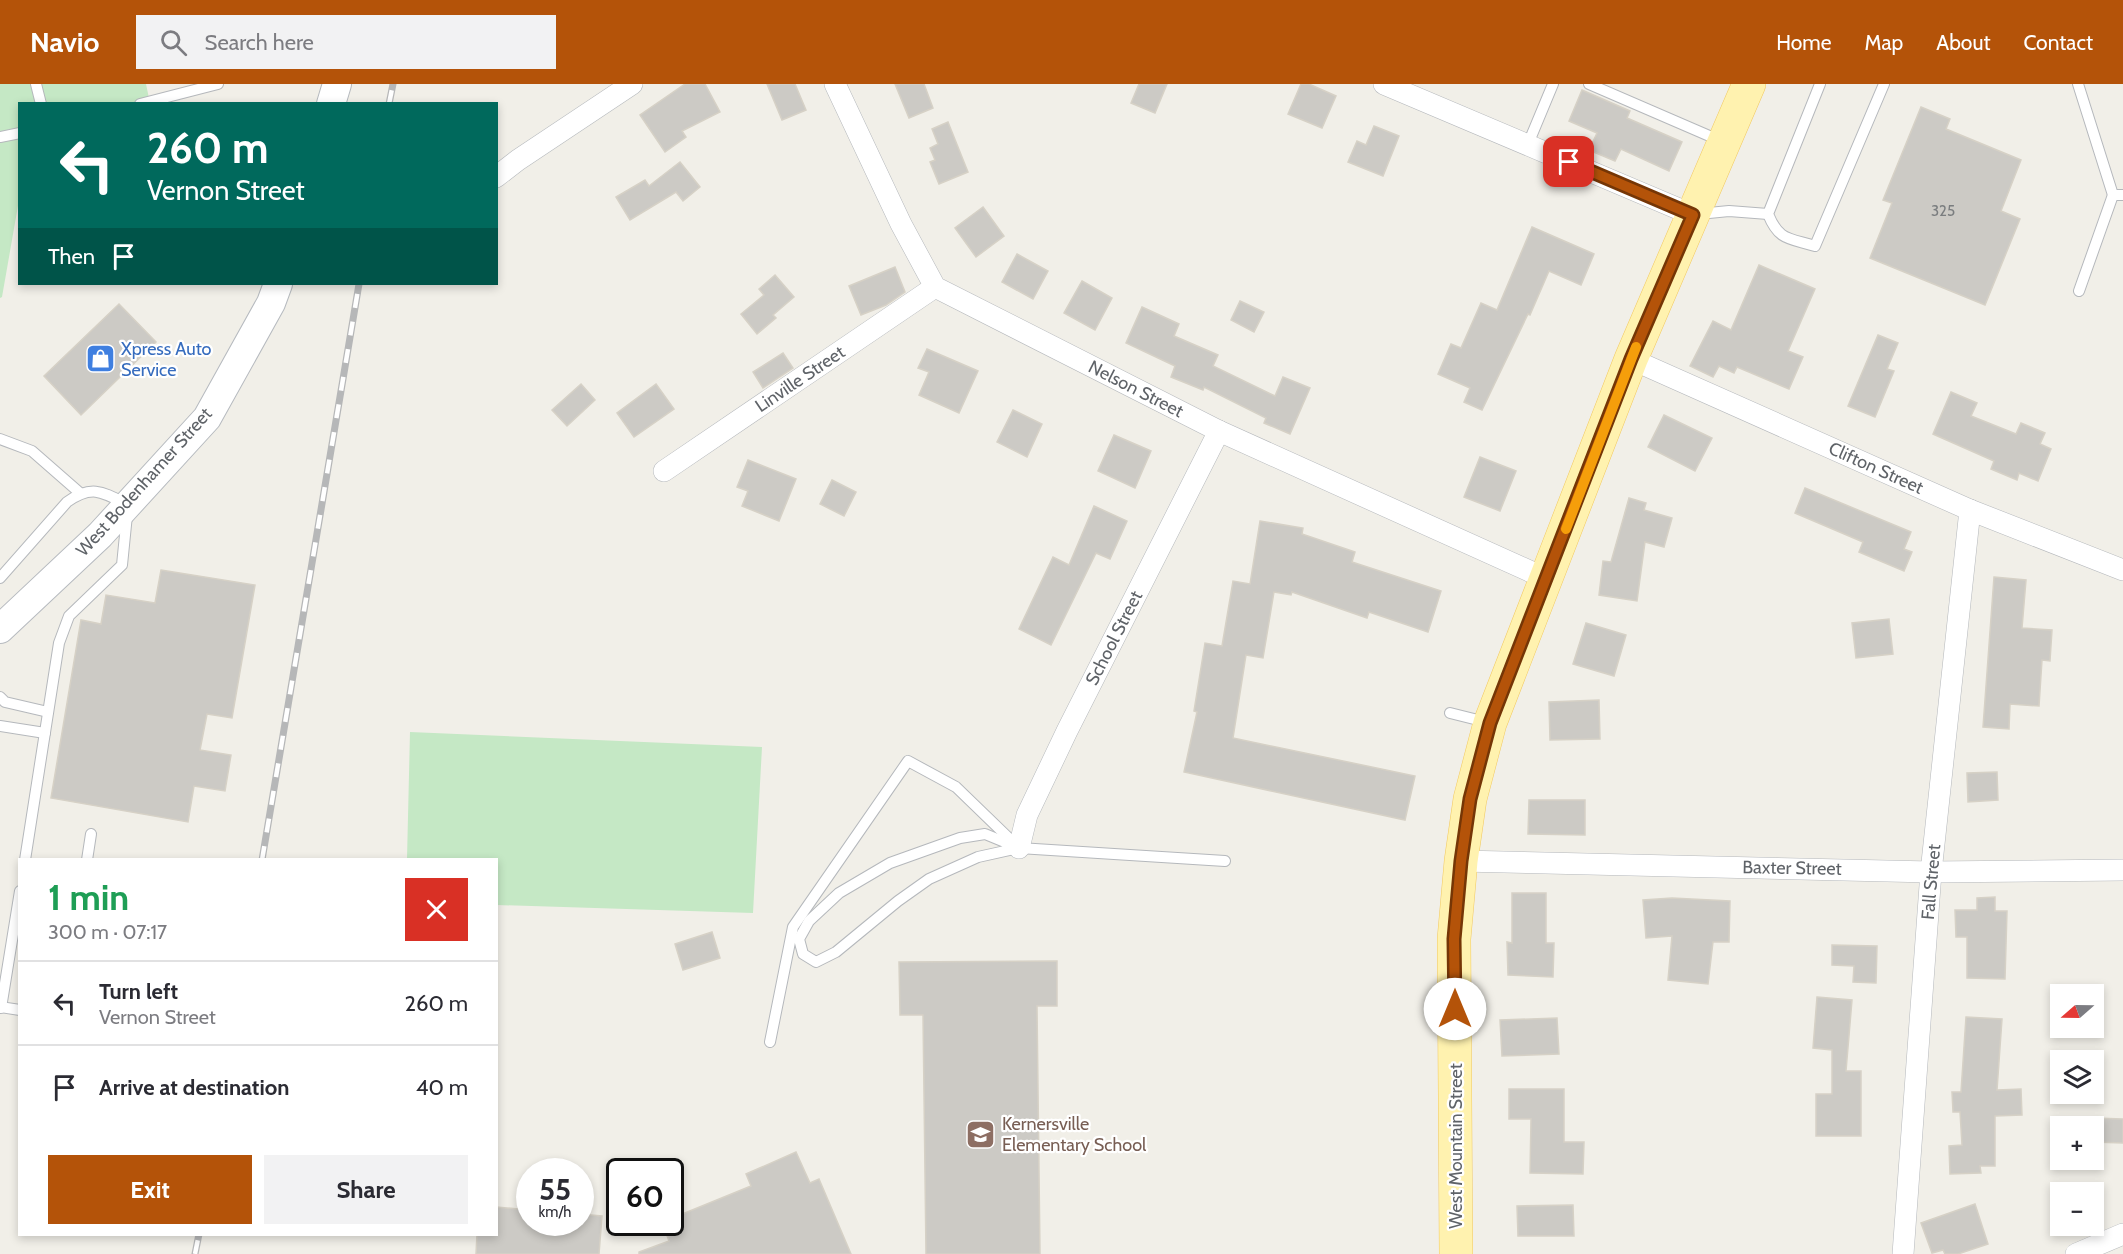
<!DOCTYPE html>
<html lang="en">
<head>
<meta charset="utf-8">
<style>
	body { margin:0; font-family:Cabin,sans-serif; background:#f2f2f3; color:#2b2b33; height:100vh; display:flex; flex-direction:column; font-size:22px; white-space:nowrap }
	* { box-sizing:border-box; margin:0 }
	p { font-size:20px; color:#7c7c81 }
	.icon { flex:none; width:33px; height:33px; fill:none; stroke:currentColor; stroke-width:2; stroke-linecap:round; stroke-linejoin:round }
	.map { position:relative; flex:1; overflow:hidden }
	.drawer { position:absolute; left:18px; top:774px; width:480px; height:378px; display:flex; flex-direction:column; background:#fff; border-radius:0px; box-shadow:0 3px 9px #0003 }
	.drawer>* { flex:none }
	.guide { position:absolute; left:18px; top:18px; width:480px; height:183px; border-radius:0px; box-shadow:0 3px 9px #0003; background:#00695c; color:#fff; overflow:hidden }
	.needle { width:39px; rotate:250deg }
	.tools { position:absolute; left:2050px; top:900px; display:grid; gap:12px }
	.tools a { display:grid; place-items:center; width:54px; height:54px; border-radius:0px; background:#fff; box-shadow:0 3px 9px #0003; font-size:30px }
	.speed { position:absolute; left:516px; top:1074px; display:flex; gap:12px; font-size:30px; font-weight:700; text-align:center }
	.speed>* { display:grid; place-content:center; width:78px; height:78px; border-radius:50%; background:#fff; box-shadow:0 3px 9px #0003; line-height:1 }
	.speed small { font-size:15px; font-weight:400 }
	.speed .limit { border:3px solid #111; border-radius:9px; background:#fff; color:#111 }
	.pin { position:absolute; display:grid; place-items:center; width:51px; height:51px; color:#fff; margin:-26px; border-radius:12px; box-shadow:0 3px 9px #0006 }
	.me { position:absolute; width:66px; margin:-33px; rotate:0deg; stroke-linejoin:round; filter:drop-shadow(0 0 4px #0008) }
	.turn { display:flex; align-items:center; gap:21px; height:126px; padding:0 30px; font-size:27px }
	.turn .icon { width:78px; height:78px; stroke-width:2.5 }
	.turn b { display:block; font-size:42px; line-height:51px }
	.then { display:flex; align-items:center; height:57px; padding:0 30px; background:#0003; gap:12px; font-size:22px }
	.round { display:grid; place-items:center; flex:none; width:63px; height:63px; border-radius:0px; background:#f2f2f3 }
	.overview { display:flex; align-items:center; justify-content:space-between; height:102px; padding:0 30px }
	h1 { font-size:36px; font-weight:700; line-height:45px; color:#1e9e55 }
	.action { display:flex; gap:12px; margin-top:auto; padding:12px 30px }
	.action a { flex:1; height:69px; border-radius:0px; background:#b45309; color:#fff; font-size:24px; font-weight:700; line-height:69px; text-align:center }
	.action a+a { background:#f2f2f3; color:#2b2b33 }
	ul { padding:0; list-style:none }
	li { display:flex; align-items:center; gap:18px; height:84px; padding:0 30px; border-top:2px solid #e1e1e2 }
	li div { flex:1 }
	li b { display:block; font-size:22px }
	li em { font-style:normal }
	header { display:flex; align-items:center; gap:36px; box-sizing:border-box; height:84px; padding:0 30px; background:#b45309; color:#fff }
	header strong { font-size:28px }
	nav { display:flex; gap:33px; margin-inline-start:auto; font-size:21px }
	.search { width:420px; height:54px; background:#f2f2f3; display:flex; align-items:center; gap:15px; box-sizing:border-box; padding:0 21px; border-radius:0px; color:#7c7c81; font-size:22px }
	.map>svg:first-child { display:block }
</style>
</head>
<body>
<header>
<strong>Navio</strong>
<div class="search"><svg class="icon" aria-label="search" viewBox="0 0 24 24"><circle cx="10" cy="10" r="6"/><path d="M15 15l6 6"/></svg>Search here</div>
<nav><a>Home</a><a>Map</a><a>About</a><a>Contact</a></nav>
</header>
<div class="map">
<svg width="2123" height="1170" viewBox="0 0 2123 1170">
	<rect width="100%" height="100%" fill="#f1efe8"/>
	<!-- green -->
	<g fill="#c5e8c5">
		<path d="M0,0H146L150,19L20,20L19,116L2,213L0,214Z"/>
		<path d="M410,648L762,663L753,829L497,821L496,776L407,775Z"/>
	</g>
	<!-- building -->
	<g fill="#cccac5" stroke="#d6d1c6" stroke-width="1.5">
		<path d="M685,0H705L720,28L682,47L686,53L665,68L640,31Z"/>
		<path d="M767,0H795L806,26L782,36Z"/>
		<path d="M895,0H924L933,24L909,34Z"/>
		<path d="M1139,0H1167L1155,29L1131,19Z"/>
		<path d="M1301,0H1309L1336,12L1322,44L1288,30Z"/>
		<path d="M1582,6L1630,27L1627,34L1682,58L1669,87L1621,65L1615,77L1589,66L1597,49L1569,37Z"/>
		<path d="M1921,23L1950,35L1946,45L2021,76L2001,127L2020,135L1985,221L1870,174L1892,119L1883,116Z"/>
		<path d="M948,38L968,88L939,100L930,78L935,76L930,64L938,60L932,45Z"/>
		<path d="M1374,42L1399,52L1383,92L1348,78L1357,57L1366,61Z"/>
		<path d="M680,78L700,103L683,117L676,108L630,136L616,113L645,96L649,102Z"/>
		<path d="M983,123L1004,152L976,173L955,144Z"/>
		<path d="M1532,143L1594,170L1581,201L1549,187L1530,231L1528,230L1482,326L1464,318L1470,304L1438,290L1451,260L1461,264L1481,219L1497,226Z"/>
		<path d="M1017,170L1048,187L1033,215L1002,198Z"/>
		<path d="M1759,181L1815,205L1788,267L1803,273L1789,305L1737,283L1734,289L1719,282L1713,293L1690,282L1713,237L1731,246Z"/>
		<path d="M895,183L905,208L886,221L861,231L849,202Z"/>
		<path d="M775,191L794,213L773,231L776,234L757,250L741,230L764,211L759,205Z"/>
		<path d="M1082,197L1112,214L1095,246L1064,229Z"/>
		<path d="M1240,217L1264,228L1254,248L1231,236Z"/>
		<path d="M119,220L156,258L81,331L44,292Z"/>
		<path d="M1142,223L1179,240L1174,252L1218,271L1213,282L1275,312L1283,293L1310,304L1290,350L1264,339L1266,334L1204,303L1203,306L1171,293L1175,282L1126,259Z"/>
		<path d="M1878,251L1898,259L1887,285L1894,287L1875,333L1848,322Z"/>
		<path d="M927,265L978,287L959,329L919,311L929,288L918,284Z"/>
		<path d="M783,269L793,284L763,304L753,288Z"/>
		<path d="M581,300L595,316L567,342L552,326Z"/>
		<path d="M656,300L674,325L634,353L617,329Z"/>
		<path d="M1951,308L1977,319L1971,332L2016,350L2021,339L2045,349L2040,360L2051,365L2038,397L2019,389L2017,396L1991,385L1994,377L1933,350Z"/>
		<path d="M1013,326L1042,340L1027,373L997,358Z"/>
		<path d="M1664,331L1712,354L1695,387L1648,363Z"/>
		<path d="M1114,351L1151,367L1135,404L1098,387Z"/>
		<path d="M1480,373L1516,387L1500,427L1464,413Z"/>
		<path d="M748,376L796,395L779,437L742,422L748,407L737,403Z"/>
		<path d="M832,396L856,408L844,432L820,420Z"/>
		<path d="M1805,404L1911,448L1904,465L1912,468L1904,487L1859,468L1863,458L1795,429Z"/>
		<path d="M1629,414L1646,419L1644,426L1672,434L1664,463L1645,458L1637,517L1599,511L1603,477L1611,478Z"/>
		<path d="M1094,422L1127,437L1110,475L1096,469L1051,561L1019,545L1053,473L1069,481Z"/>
		<path d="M1260,437L1303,444L1302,450L1355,468L1352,478L1441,507L1428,548L1369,528L1367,534L1292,508L1291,511L1274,508L1263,574L1246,571L1233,654L1415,692L1405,736L1184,688L1197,628L1194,627L1205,559L1222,562L1233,497L1250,500Z"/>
		<path d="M161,486L255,501L232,634L207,630L200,666L231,671L225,707L194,702L188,738L51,714L81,536L101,540L106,511L155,519Z"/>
		<path d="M1994,493L2026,496L2022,544L2052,546L2050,577L2042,576L2039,622L2010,620L2009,645L1983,643Z"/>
		<path d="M1889,535L1893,570L1856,574L1852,539Z"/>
		<path d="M1586,539L1626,551L1614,592L1573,580Z"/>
		<path d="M1599,616L1600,655L1550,656L1549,618Z"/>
		<path d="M1997,688L1998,716L1968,718L1967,689Z"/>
		<path d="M1529,716H1585V751L1528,750Z"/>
		<path d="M1512,809H1546V859H1554L1553,893L1508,891L1507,858L1512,859Z"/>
		<path d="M1995,813V827H2007L2005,895L1967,894V853H1956L1955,826H1977V814Z"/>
		<path d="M1672,814L1730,817L1729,858H1713L1708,900L1668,896L1672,852L1646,854L1643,816Z"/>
		<path d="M712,848L720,874L683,886L675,860Z"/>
		<path d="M1832,861L1877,862L1876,899L1853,898L1854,882L1832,881Z"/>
		<path d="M1057,877V922H1037L1040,1170H926L923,931H900L899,878Z"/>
		<path d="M1817,913L1852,916L1846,987H1861V1052H1816V1010H1832V966L1813,964Z"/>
		<path d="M1966,933L2002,935L1997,1006L2021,1005L2022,1031L1995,1032V1082H1980L1981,1089L1950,1090L1949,1062L1962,1061L1960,1028H1953L1952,1008H1961Z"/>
		<path d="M1557,934L1559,970L1502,972L1500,936Z"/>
		<path d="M1509,1005H1564V1058H1584L1583,1090L1530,1089L1531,1035H1509Z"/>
		<path d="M2094,1034L2123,1035V1059L2094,1058Z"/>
		<path d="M796,1068L810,1099L819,1095L851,1170H639V1168L669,1157L662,1138H670V1135L751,1102L746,1090Z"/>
		<path d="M1975,1120L1988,1160L1958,1170H1945L1943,1166L1932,1169L1921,1139Z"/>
		<path d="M1573,1121L1574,1152H1518L1517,1122Z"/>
		<path d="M496,1123L530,1126V1138H580V1130L602,1132L599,1170H476L477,1150H496Z"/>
	</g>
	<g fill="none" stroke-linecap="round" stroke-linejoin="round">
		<defs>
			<g id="service">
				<path d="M36,0L41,20"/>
				<path d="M1589,0L1721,57"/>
				<path d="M1820,0L1768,130C1779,157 1789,154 1815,162L1884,0"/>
				<path d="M2078,0L2113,111H2123"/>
				<path d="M140,20L218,0"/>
				<path d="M0,53L20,49"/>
				<path d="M1528,60L1553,0"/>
				<path d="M1699,130L1729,127L1768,130"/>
				<path d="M2079,207L2113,111"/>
				<path d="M0,355L32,367L80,409"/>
				<path d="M0,494L67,418C92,400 103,408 128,421L122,481L69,532L59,559L25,776"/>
				<path d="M0,613L5,618L48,628"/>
				<path d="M1450,629L1486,638"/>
				<path d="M0,642L45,649"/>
				<path d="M985,750L1019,764L978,773L929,795L898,817L836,868L816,878L803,870L799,855L809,837L839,809L890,779L960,754Z"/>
				<path d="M87,776L91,750"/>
				<path d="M0,923L20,926"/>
				<path d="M1,924L20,807"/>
				<path d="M770,958L793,843L908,677L956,703L1019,764L1225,777"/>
			</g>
			<g id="minor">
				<path d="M835,0L901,140L935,203L1219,347L1547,495"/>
				<path d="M1384,0L1693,131"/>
				<path d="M496,93L518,76L632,0"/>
				<path d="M1631,275L1970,426L2123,486"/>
				<path d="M664,387L935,203"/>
				<path d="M1019,764L1027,731L1067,647L1219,347"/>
				<path d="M1461,777L1931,788L2123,786"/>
				<path d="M1903,1170L1931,788L1970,426"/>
				<path d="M2076,1170L2123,1150"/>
			</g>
			<g id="secondary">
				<path d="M331,20L337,0"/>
				<path d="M0,545L100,451L207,334L271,219L278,200"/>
			</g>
			<path id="primary" d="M1456,1170L1454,855L1461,777L1470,715L1490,639L1631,275L1749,0"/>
		</defs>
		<!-- service casing -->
		<use href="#service" stroke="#b5b8bc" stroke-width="12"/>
		<!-- minor casing -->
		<use href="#minor" stroke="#b5b8bc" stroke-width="22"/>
		<!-- secondary casing -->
		<use href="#secondary" stroke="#b6babf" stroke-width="30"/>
		<!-- primary casing -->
		<use href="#primary" stroke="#f2c960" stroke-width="34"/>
		<!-- service -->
		<use href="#service" stroke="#fff" stroke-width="10"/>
		<!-- minor -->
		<use href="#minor" stroke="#fff" stroke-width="21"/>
		<!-- secondary -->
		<use href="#secondary" stroke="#fff" stroke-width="28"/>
		<!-- primary -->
		<use href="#primary" stroke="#fff2af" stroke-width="33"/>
		<defs>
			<g id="rail">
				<path d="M389,20L393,0"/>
				<path d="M262,776L359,200"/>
				<path d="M195,1170L199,1150"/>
			</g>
		</defs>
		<!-- rail casing -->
		<use href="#rail" stroke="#b6b7b8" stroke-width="7"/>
		<!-- rail -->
		<use href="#rail" stroke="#fff" stroke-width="4.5" stroke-dasharray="14" stroke-linecap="butt"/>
	</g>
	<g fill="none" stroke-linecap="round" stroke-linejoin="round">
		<defs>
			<path id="route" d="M1455,925L1454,855L1461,777L1470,715L1490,639L1631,275L1693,131L1569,78"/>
		</defs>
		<!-- route casing -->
		<use href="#route" stroke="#753606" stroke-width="15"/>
		<!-- route -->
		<use href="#route" stroke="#b45309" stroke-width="10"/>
		<!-- slow -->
		<path stroke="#f59e0b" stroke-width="10" d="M1566,445L1636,263"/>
	</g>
	<!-- icons -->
	<defs>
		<symbol id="shop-square" viewBox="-11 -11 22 22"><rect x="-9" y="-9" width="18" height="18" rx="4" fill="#3f7fe0" stroke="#fff"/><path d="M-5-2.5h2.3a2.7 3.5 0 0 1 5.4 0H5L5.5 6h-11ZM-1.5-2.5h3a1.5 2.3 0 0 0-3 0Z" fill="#fff"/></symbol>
		<symbol id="school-square" viewBox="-11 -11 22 22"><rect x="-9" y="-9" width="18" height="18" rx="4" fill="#8d6e63" stroke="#fff"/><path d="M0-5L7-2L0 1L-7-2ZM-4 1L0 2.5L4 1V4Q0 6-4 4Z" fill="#fff"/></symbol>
	</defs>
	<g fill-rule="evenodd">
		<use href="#shop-square" x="84" y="258" width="33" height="33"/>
		<use href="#school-square" x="964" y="1034" width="33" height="33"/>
	</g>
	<g text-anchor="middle" stroke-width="4.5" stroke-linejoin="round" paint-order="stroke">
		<!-- number labels -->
		<g font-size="15" fill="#7a7d7f">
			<text x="1943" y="132">325</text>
		</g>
		<!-- shop labels -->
		<g font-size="18" fill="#366cbe" stroke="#fff" text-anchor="start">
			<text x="121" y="271">Xpress Auto<tspan x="121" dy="21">Service</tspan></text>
		</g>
		<!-- street labels -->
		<g font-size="18" fill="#5f6368" stroke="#fff">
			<text transform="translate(800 295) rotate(-34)" y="6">Linville Street</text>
			<text transform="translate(1136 305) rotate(27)" y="6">Nelson Street</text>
			<text transform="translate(1876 384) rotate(24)" y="6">Clifton Street</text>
			<text transform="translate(144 398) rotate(-48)" y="6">West Bodenhamer Street</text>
			<text transform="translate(1114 554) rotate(-63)" y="6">School Street</text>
			<text transform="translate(1792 784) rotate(1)" y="6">Baxter Street</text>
			<text transform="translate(1931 798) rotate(-85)" y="6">Fall Street</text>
			<text transform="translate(1456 1062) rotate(-90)" y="6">West Mountain Street</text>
		</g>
		<!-- education labels -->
		<g font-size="18" fill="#785e54" stroke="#fff" text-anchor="start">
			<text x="1002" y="1046">Kernersville<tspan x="1002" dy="21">Elementary School</tspan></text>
		</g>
	</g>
</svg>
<div class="tools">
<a><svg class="needle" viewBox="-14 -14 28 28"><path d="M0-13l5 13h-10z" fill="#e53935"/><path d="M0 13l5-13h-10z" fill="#7c7c81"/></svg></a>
<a><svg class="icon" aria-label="layers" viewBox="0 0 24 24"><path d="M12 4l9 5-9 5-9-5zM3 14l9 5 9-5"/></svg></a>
<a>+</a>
<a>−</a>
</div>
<div class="speed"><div>55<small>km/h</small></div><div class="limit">60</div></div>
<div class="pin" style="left:1569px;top:78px;background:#d93025"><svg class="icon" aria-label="arrive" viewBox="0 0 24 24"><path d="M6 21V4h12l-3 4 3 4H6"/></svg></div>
<svg class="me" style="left:1455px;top:925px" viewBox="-20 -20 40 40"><circle r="19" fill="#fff"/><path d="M0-13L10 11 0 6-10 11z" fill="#b45309"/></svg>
<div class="guide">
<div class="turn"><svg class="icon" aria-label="left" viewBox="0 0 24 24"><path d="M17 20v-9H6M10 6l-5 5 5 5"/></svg><div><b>260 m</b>Vernon Street</div></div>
<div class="then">Then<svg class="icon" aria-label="arrive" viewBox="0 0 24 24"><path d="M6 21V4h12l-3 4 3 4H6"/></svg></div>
</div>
<section class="drawer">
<div class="overview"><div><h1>1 min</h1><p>300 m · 07:17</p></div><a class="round" style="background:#d93025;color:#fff"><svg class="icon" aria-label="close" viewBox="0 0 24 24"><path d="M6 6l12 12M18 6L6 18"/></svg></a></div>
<ul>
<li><svg class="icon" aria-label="left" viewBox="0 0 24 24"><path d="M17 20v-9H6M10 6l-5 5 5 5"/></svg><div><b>Turn left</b><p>Vernon Street</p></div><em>260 m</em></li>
<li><svg class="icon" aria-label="arrive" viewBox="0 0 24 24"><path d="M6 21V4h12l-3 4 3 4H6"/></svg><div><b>Arrive at destination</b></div><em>40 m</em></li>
</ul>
<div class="action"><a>Exit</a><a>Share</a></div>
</section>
</div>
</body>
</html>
